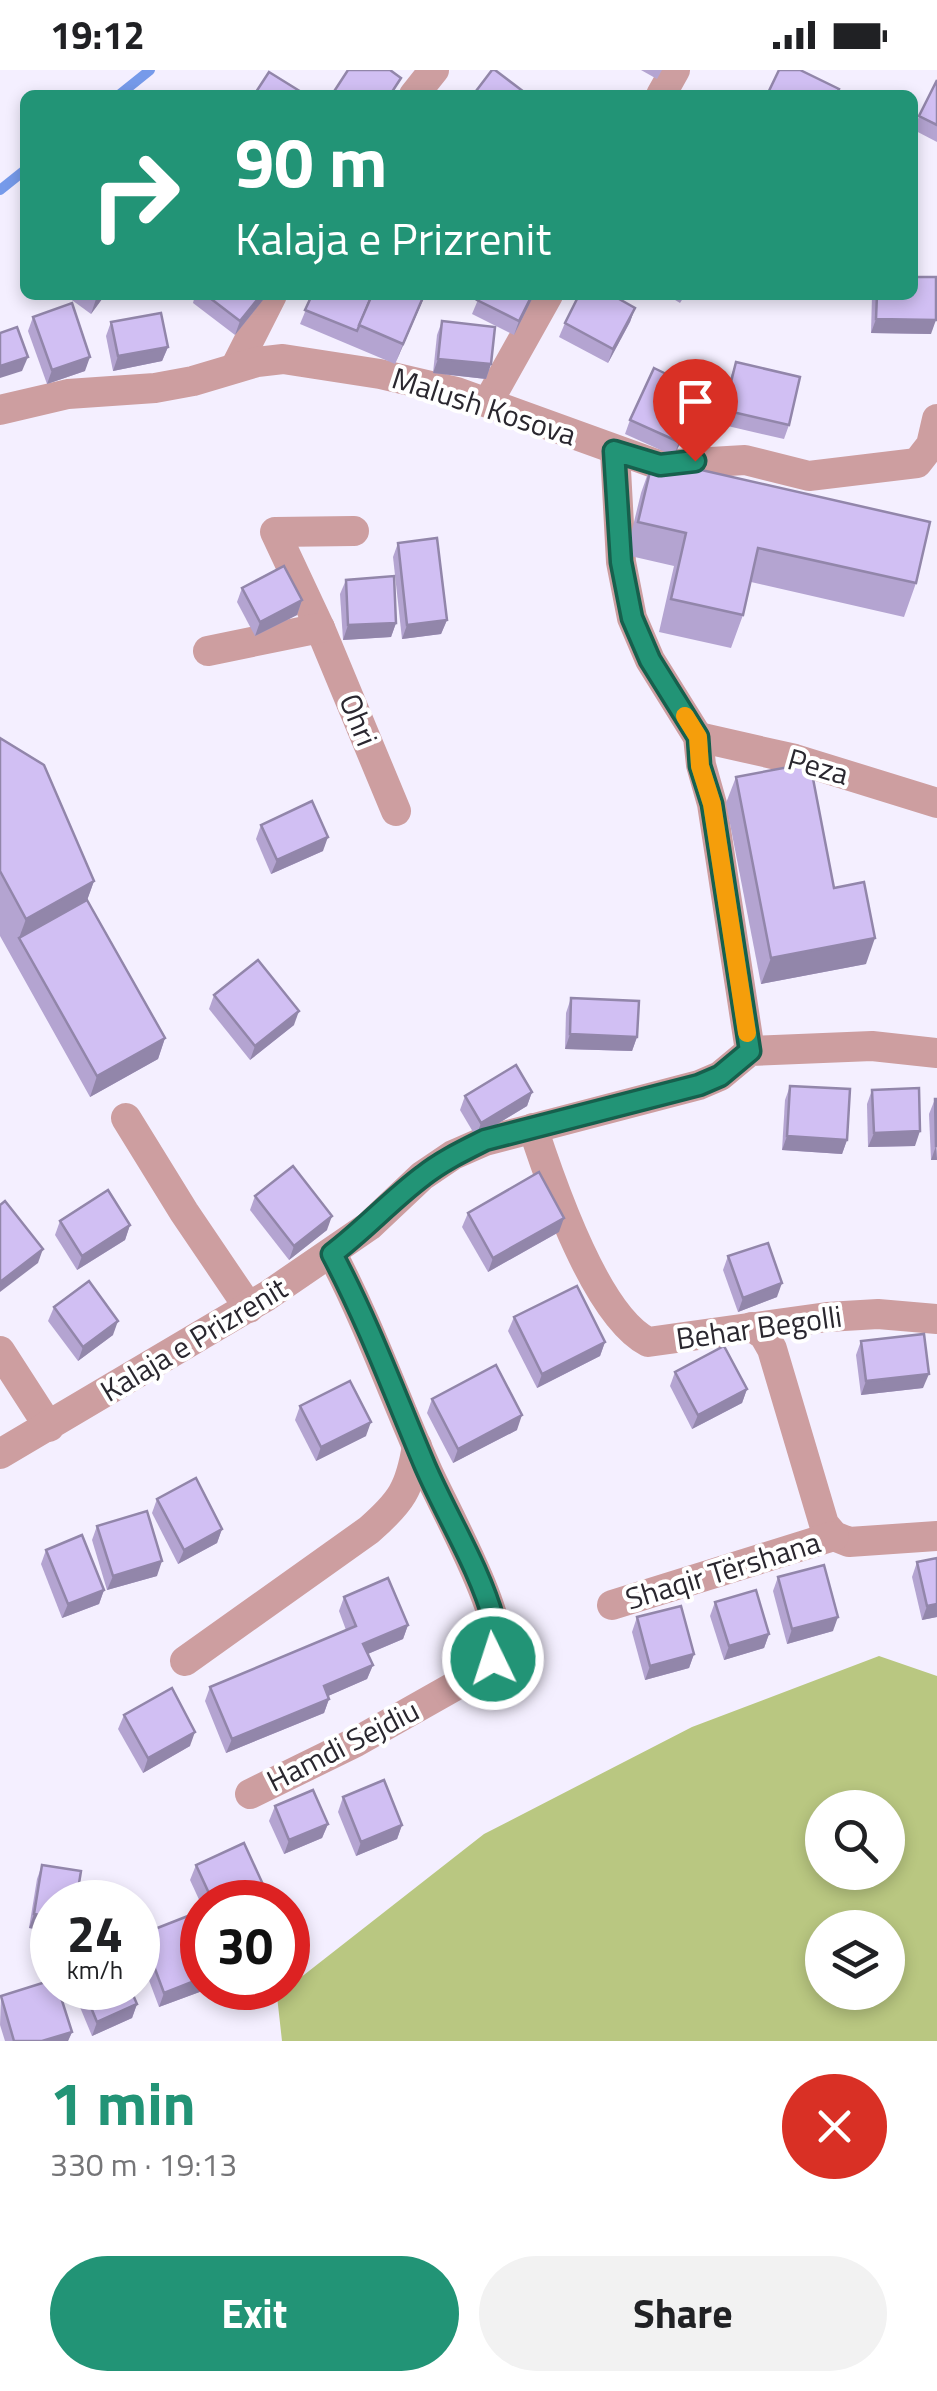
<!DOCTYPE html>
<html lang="en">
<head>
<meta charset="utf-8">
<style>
	body { margin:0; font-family:"Titillium Web",sans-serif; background:#f2f2f2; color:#202124; height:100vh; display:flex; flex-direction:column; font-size:38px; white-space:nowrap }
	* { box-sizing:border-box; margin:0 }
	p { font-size:32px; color:#757577 }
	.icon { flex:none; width:55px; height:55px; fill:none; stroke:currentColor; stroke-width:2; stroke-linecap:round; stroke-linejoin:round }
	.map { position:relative; height:1971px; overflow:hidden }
	.sheet { display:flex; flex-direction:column; background:#fff; flex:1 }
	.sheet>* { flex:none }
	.banner { position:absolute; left:20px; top:20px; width:898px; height:210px; border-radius:15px; box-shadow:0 5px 15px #0003; background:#229476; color:#fff; overflow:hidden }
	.tools { position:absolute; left:805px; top:1720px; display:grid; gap:20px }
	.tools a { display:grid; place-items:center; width:100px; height:100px; border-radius:50%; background:#fff; box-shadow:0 5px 15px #0003; font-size:50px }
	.speed { position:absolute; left:30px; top:1810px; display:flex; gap:20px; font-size:50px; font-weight:700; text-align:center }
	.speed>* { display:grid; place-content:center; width:130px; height:130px; border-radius:50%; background:#fff; box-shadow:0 5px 15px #0003; line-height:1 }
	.speed small { font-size:25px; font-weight:400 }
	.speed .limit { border:15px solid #d22; background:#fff; color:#111 }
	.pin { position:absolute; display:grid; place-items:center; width:85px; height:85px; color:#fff; margin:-102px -42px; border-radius:50% 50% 50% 0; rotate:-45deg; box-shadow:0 0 10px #0007 }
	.pin .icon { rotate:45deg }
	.me { position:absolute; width:110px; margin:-55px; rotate:356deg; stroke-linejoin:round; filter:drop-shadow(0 0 8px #0008) }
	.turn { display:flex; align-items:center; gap:35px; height:210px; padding:0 50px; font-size:45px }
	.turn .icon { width:130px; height:130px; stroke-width:2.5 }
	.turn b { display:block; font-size:70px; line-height:85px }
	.round { display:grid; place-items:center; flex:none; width:105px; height:105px; border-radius:52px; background:#f2f2f2 }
	.head { display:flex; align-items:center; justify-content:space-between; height:170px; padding:0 50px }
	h1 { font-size:60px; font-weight:700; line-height:75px; color:#229476 }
	.cta { display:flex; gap:20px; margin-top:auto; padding:20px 50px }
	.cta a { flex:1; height:115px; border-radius:60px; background:#229476; color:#fff; font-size:40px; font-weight:700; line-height:115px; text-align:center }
	.cta a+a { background:#f2f2f2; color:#202124 }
	.status { display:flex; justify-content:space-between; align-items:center; height:70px; padding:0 50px; background:#fff; direction:ltr }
	.status svg { height:28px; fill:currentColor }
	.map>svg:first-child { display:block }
</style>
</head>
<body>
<div class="status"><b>19:12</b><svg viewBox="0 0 49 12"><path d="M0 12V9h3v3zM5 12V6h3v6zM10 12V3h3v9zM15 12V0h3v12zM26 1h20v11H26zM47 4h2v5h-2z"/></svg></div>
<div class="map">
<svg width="937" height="1971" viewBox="0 0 937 1971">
	<rect width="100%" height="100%" fill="#f4efff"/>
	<!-- green -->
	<path fill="#b9c781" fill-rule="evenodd" d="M879,1586L937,1606V1971H282L277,1926L484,1764L692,1657ZM822,1738H888V1802H822ZM822,1858H888V1922H822Z"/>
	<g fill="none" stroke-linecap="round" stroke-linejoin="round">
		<!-- stream -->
		<g stroke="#769aea" stroke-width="10">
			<path d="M119,25L150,0"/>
			<path d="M0,120L25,100"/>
		</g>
		<!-- minor -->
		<g stroke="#cd9ea0" stroke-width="30">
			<path d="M414,25L434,0"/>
			<path d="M661,25L675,0"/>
			<path d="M235,298L272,225"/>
			<path d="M488,332L548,225"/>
			<path d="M0,340L68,324L155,318L193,311L257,292L283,289L380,304L457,322L659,395L745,390L809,406L917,393L931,375L937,349"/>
			<path d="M615,381L621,492L632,548L650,590L698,667L701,695L712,734L750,981"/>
			<path d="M354,461L275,462L320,558L396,741"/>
			<path d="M208,581L320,558"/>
			<path d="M698,667L795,689L937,733"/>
			<path d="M126,1048L184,1142L249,1238"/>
			<path d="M533,1058C551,1113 596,1245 648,1272L827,1247L878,1244L937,1249"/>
			<path d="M752,1257L764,1265L772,1279L824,1454L834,1466L849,1472L937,1466"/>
			<path d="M0,1281L49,1357"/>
			<path d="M0,1384L267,1226L369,1156L422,1106L453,1085L485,1071L699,1015L720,1006L750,981L872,976L937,983"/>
			<path d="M612,1535L834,1466"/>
			<path d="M185,1591L369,1460C401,1432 410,1419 417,1376"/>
			<path d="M250,1724L356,1672L478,1603C488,1594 496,1588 497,1572C498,1536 445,1439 428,1402C395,1329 369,1254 332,1184"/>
		</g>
	</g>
	<!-- wall -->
	<g fill="#b4a4d1">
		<path d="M641,0H662L657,9Z"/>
		<path d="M937,10V72L914,60L919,46Z"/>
		<path d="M65,225H105L91,244Z"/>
		<path d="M195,225H267L235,265L193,233Z"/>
		<path d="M312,225H425L395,294L300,254Z"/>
		<path d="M480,225H534L514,265L472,244Z"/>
		<path d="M667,225H685L680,233Z"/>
		<path d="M872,225H912L931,264L871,263Z"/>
		<path d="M635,238L630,252L608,293L559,267L565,253Z"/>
		<path d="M33,247L85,301L47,314L28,261Z"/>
		<path d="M442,251L491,294L486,309L433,303L437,265Z"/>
		<path d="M111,252L168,277L162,291L113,301L106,266Z"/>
		<path d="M736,292L789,355L784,369L719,354L731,306Z"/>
		<path d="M698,336L674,386L625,364L630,350Z"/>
		<path d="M653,389L916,513L904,547L751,512L743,545L731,578L659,562L674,496L626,485L641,423Z"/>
		<path d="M398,473L447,550L441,564L402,569L393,487Z"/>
		<path d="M346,510L396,553L391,567L343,570L340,524Z"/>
		<path d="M242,518L302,530L297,545L255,566L237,532Z"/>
		<path d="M0,668L94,811L87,830L165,968L158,989L90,1027L0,866Z"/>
		<path d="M736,707L834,818L866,894L761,914L726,733Z"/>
		<path d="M261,755L323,781L271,804L256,769Z"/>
		<path d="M214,925L294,955L250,990L209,939Z"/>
		<path d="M571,928L637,967L632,981L565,979L566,943Z"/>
		<path d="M790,1016L847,1070L842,1084L782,1080L785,1030Z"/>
		<path d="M872,1020L915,1076L868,1077L867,1034Z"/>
		<path d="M532,1022L527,1036L476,1067L460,1040L465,1026Z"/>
		<path d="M935,1029L937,1090H931L929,1044Z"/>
		<path d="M255,1126L327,1160L289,1190L250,1140Z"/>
		<path d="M468,1143L559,1162L488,1202L462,1157Z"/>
		<path d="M60,1151L130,1155L125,1170L77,1200L55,1165Z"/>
		<path d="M728,1186L777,1227L738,1242L723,1200Z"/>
		<path d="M54,1237L113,1265L78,1291L48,1251Z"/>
		<path d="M514,1247L605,1272L600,1286L537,1318L508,1261Z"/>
		<path d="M861,1271L923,1318L861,1325L856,1285Z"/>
		<path d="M675,1302L747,1319L742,1333L692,1359L670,1316Z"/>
		<path d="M432,1329L517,1360L453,1393L427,1343Z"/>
		<path d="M300,1336L366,1366L316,1391L295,1350Z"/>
		<path d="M157,1429L222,1459L217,1473L178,1494L152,1443Z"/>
		<path d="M97,1456L157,1506L107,1520L92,1470Z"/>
		<path d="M46,1480L104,1520L99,1534L62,1548L41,1494Z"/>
		<path d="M937,1488V1547L922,1550L912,1507L917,1492Z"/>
		<path d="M778,1507L833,1561L787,1574L773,1521Z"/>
		<path d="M344,1527L408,1555L403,1569L368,1584L373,1595L367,1609L328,1626L329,1629L324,1643L226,1683L205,1631L210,1617L346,1560L339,1541Z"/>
		<path d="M715,1532L769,1564L764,1578L724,1590L710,1546Z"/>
		<path d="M637,1547L694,1584L689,1598L645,1610L632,1562Z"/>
		<path d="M124,1645L190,1676L143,1703L118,1659Z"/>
		<path d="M343,1727L402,1755L397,1769L356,1786L338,1742Z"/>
		<path d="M275,1736L328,1754L322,1768L284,1784L269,1751Z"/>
		<path d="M42,1795L52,1832V1862L29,1858L37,1809Z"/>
		<path d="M196,1795L266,1821L261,1832H202V1836L190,1810Z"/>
		<path d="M142,1864L205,1920L159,1937L138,1881Z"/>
		<path d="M72,1918H130L137,1934L132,1948L92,1966Z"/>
		<path d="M1,1926L72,1962L68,1971H5L0,1955Z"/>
	</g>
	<!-- shaded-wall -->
	<g fill="#9286aa">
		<path d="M99,225H105L91,244L96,229Z"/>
		<path d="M261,225H267L235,265L240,251Z"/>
		<path d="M424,225H425L395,294L403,274Z"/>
		<path d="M532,225H534L514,265L519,251Z"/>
		<path d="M635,238L630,252L608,293L613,279Z"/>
		<path d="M876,249L936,250L931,264L871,263Z"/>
		<path d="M168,277L162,291L113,301L118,286Z"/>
		<path d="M28,287L22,301L0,308V296Z"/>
		<path d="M90,287L85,301L47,314L52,300Z"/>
		<path d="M438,289L491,294L486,309L433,303Z"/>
		<path d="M703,322L698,336L674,386L679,372Z"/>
		<path d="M302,530L297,545L255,566L260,552Z"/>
		<path d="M447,550L441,564L402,569L407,555Z"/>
		<path d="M396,553L391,567L343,570L348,555Z"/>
		<path d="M328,767L323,781L271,804L277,790Z"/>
		<path d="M94,811L80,850L19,868L26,849Z"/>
		<path d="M875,868L866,894L761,914L771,888Z"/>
		<path d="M299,941L294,955L250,990L255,976Z"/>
		<path d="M570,964L637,967L632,981L565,979Z"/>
		<path d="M165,968L158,989L90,1027L97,1006Z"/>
		<path d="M532,1022L527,1036L476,1067L481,1053Z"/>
		<path d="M920,1061L915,1076L868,1077L874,1063Z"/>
		<path d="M787,1066L847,1070L842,1084L782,1080Z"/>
		<path d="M936,1076L937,1090H931Z"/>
		<path d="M332,1146L327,1160L289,1190L294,1176Z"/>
		<path d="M564,1148L559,1162L488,1202L493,1188Z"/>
		<path d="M130,1155L125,1170L77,1200L82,1186Z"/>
		<path d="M43,1179L38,1193L0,1222V1212Z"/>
		<path d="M782,1213L777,1227L738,1242L743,1228Z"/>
		<path d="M118,1251L113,1265L78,1291L83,1277Z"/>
		<path d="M605,1272L600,1286L537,1318L542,1304Z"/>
		<path d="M929,1304L923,1318L861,1325L866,1311Z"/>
		<path d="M747,1319L742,1333L692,1359L698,1345Z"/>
		<path d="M522,1345L517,1360L453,1393L458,1379Z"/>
		<path d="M371,1352L366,1366L316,1391L321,1377Z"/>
		<path d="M222,1459L217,1473L178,1494L184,1480Z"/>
		<path d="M162,1491L157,1506L107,1520L113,1506Z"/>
		<path d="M104,1520L99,1534L62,1548L68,1534Z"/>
		<path d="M937,1534V1547L922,1550L927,1536Z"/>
		<path d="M838,1547L833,1561L787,1574L792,1559Z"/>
		<path d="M408,1555L403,1569L358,1588L363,1574Z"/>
		<path d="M769,1564L764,1578L724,1590L729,1576Z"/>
		<path d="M694,1584L689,1598L645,1610L650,1596Z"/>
		<path d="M373,1595L367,1609L319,1630L324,1616Z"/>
		<path d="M329,1629L324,1643L226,1683L232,1669Z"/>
		<path d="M195,1662L190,1676L143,1703L148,1688Z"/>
		<path d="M328,1754L322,1768L284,1784L289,1770Z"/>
		<path d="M402,1755L397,1769L356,1786L361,1772Z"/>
		<path d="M266,1821L261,1832H240Z"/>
		<path d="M34,1844L52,1847V1862L29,1858Z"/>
		<path d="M202,1908V1918H206L205,1920L159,1937L164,1923Z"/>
		<path d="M137,1934L132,1948L92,1966L97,1952Z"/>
		<path d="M72,1962L68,1971H42Z"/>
	</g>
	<!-- building -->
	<g fill="#d1bff3" stroke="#9286aa" stroke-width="2.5">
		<path d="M348,0H390L401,8L390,25H337L333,23Z"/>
		<path d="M492,0H495L528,25H473Z"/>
		<path d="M779,0H800L839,19L836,25H767Z"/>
		<path d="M269,2L306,25H254Z"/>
		<path d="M937,10V55L919,46Z"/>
		<path d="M912,207H936V250L876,249L877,225H912Z"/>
		<path d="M206,225H261L240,251Z"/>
		<path d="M312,225H372L357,261L305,240Z"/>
		<path d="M372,225H424L403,274L359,255Z"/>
		<path d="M480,225H532L519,251L477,230Z"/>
		<path d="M579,225H612L635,238L613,279L565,253Z"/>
		<path d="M72,233L90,287L52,300L33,247Z"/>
		<path d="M161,243L168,277L118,286L111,252Z"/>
		<path d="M442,251L495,257L491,294L438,289Z"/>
		<path d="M17,257L28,287L0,296V263Z"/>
		<path d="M736,292L800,307L789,355L724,340Z"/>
		<path d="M654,298L703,322L679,372L630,350Z"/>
		<path d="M653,389L930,452L916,513L758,478L743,545L671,529L686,463L638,452Z"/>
		<path d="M437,468L447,550L407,555L398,473Z"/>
		<path d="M284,496L302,530L260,552L242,518Z"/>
		<path d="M394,506L396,553L348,555L346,510Z"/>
		<path d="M0,668L44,695L94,811L26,849L0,801Z"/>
		<path d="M810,693L834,818L864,812L875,868L771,888L736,707Z"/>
		<path d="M312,731L328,767L277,790L261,755Z"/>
		<path d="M87,830L165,968L97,1006L19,868Z"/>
		<path d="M258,890L299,941L255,976L214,925Z"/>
		<path d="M571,928L639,931L637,967L570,964Z"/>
		<path d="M516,995L532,1022L481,1053L465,1026Z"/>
		<path d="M790,1016L850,1019L847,1070L787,1066Z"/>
		<path d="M919,1018L920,1061L874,1063L872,1020Z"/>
		<path d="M935,1029H937V1076H936Z"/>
		<path d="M293,1096L332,1146L294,1176L255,1126Z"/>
		<path d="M539,1102L564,1148L493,1188L468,1143Z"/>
		<path d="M108,1120L130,1155L82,1186L60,1151Z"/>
		<path d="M5,1131L43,1179L0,1212V1135Z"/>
		<path d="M768,1173L782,1213L743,1228L728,1186Z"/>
		<path d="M89,1211L118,1251L83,1277L54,1237Z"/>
		<path d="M577,1216L605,1272L542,1304L514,1247Z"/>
		<path d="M924,1264L929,1304L866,1311L861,1271Z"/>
		<path d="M724,1276L747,1319L698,1345L675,1302Z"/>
		<path d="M496,1295L522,1345L458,1379L432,1329Z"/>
		<path d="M350,1311L371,1352L321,1377L300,1336Z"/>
		<path d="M196,1408L222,1459L184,1480L157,1429Z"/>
		<path d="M147,1441L162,1491L113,1506L97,1456Z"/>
		<path d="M82,1465L104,1520L68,1534L46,1480Z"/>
		<path d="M937,1488V1534L927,1536L917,1492Z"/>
		<path d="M824,1495L838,1547L792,1559L778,1507Z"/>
		<path d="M388,1508L408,1555L363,1574L373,1595L324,1616L329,1629L232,1669L210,1617L356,1556L344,1527Z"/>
		<path d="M756,1520L769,1564L729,1576L715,1532Z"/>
		<path d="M681,1536L694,1584L650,1596L637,1547Z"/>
		<path d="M172,1618L195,1662L148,1688L124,1645Z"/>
		<path d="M384,1710L402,1755L361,1772L343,1727Z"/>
		<path d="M313,1720L328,1754L289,1770L275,1736Z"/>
		<path d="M244,1773L266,1821L240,1832H213L196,1795Z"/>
		<path d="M42,1795L81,1801L76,1832H52V1847L34,1844Z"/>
		<path d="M188,1846L202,1885V1908L164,1923L142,1864Z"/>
		<path d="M52,1910V1918H58L72,1962L42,1971H14L1,1926Z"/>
		<path d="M83,1918H130L137,1934L97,1952Z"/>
	</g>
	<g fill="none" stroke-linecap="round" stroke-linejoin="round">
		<defs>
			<path id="route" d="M493,1589C496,1576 497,1564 494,1551C479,1497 447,1447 425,1396C395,1325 368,1252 332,1184C364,1160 391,1130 423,1106C442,1091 463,1081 485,1070L699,1015L720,1006L750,981L712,734L700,696L698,667L650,590L632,548L621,492L614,381L660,395L695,391"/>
		</defs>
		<!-- route casing -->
		<use href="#route" stroke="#16604d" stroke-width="25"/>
		<!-- route -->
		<use href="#route" stroke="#229476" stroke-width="18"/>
		<!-- slow -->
		<path stroke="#f59e0b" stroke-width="18" d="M685,646L698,667L700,696L712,734L747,963"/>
	</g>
	<g text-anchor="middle" stroke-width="8" stroke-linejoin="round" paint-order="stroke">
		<!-- street labels -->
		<g font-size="30" fill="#2a272f" stroke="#fff">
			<text transform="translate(484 337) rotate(18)" y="10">Malush Kosova</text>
			<text transform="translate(358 650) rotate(68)" y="10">Ohri</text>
			<text transform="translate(818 697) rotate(16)" y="10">Peza</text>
			<text transform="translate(759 1258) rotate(-8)" y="10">Behar Begolli</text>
			<text transform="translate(194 1270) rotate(-31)" y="10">Kalaja e Prizrenit</text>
			<text transform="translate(723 1501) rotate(-17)" y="10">Shaqir Tërshana</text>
			<text transform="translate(343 1676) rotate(-27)" y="10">Hamdi Sejdiu</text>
		</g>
	</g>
</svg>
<div class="tools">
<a><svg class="icon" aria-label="search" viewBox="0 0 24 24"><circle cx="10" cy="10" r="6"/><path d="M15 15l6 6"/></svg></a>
<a><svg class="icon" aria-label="layers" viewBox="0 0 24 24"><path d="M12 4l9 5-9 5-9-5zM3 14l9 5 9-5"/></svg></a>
</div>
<div class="speed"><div>24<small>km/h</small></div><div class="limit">30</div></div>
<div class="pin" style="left:695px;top:391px;background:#d93025"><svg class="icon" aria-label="arrive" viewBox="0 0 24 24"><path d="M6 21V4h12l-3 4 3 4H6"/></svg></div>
<svg class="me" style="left:493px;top:1589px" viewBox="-20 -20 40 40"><circle r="17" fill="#229476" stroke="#fff" stroke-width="3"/><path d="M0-11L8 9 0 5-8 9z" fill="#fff"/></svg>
<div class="banner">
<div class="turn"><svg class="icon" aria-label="right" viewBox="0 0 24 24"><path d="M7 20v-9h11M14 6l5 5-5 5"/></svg><div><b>90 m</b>Kalaja e Prizrenit</div></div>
</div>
</div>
<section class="sheet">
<div class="head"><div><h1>1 min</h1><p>330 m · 19:13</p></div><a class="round" style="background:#d93025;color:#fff"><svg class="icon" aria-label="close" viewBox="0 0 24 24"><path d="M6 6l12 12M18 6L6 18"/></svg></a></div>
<div class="cta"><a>Exit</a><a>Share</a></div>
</section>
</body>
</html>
